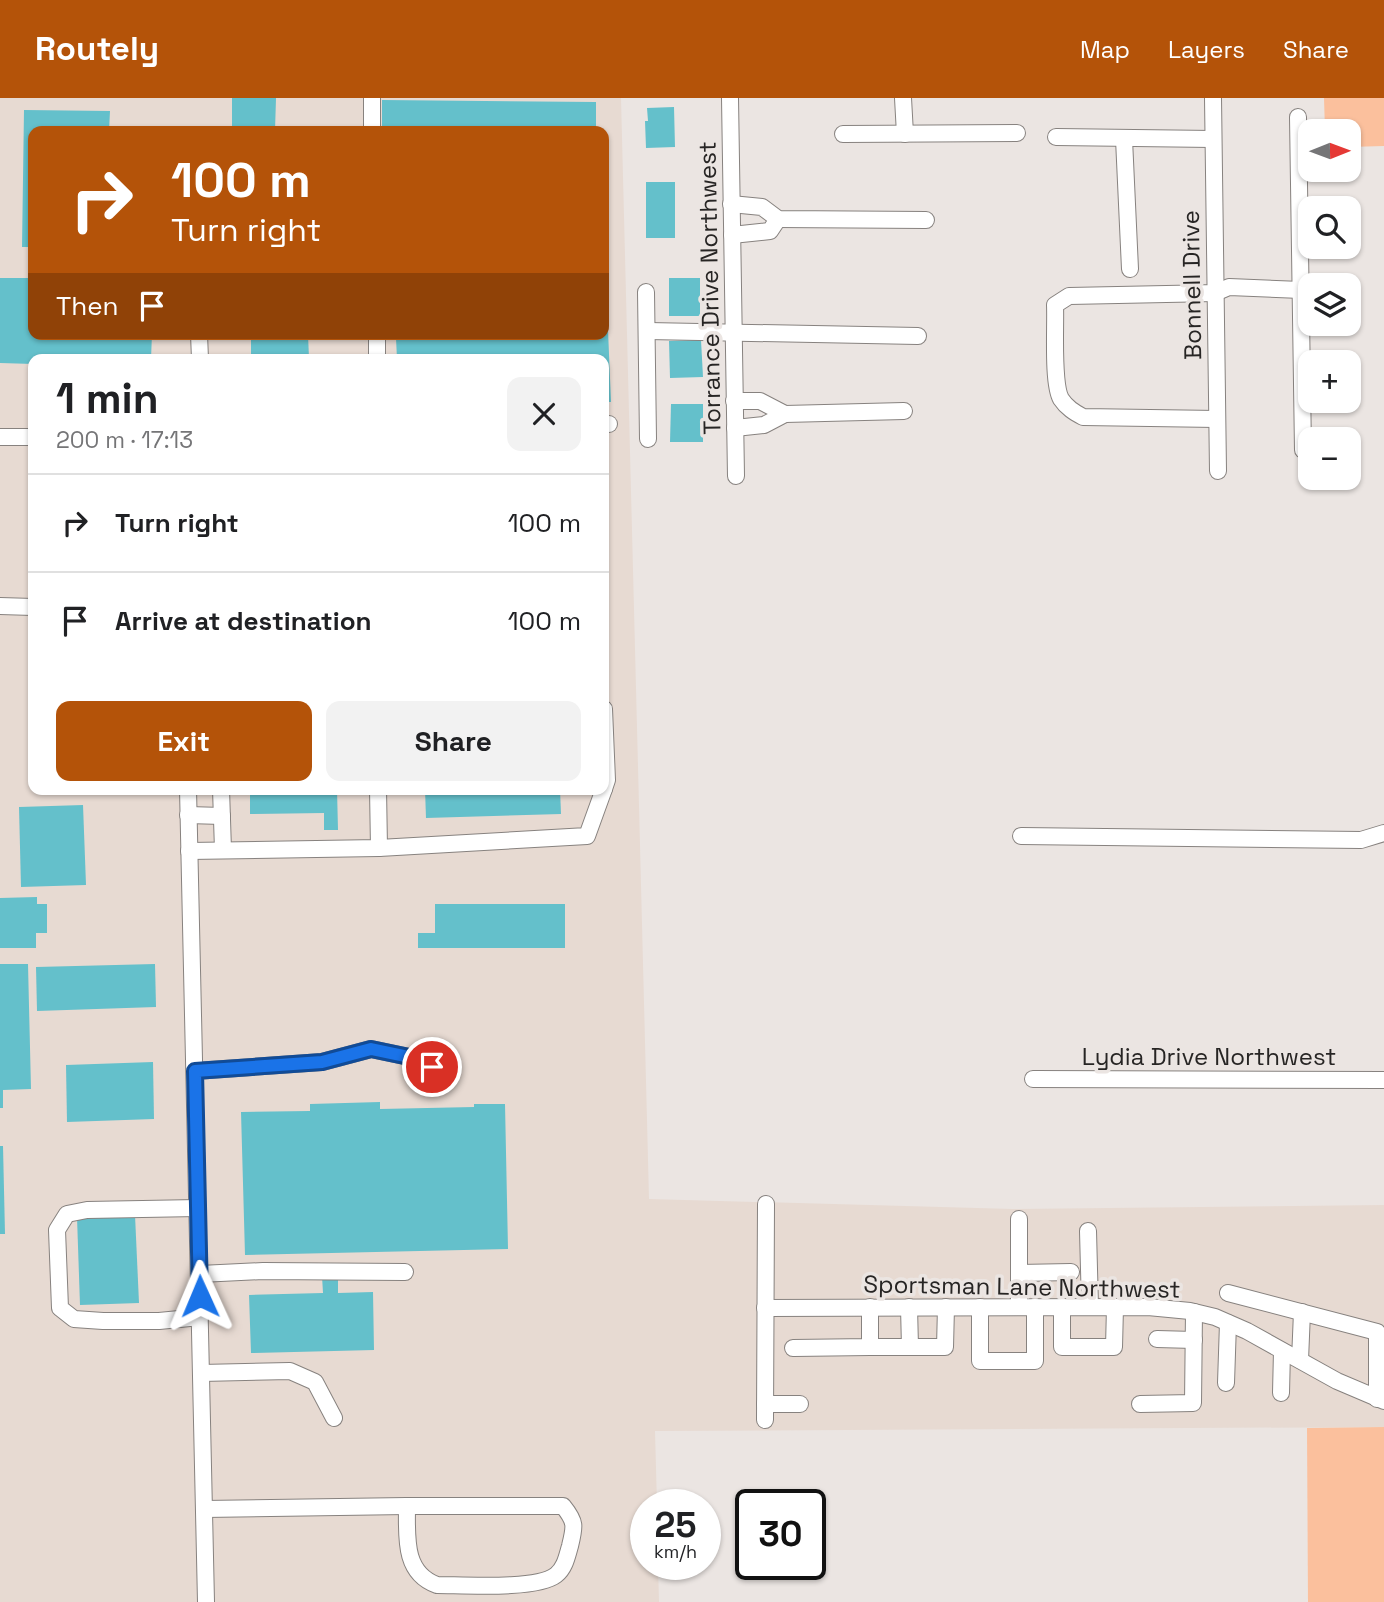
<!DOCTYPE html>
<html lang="en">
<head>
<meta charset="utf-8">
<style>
	body { margin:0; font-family:"Space Grotesk",sans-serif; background:#f2f2f2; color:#202124; height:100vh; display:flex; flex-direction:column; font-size:26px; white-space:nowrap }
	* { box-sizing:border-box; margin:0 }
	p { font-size:23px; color:#757577 }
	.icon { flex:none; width:38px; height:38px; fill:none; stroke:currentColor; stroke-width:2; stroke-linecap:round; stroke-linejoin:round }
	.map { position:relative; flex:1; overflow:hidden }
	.drawer { position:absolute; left:28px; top:256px; width:581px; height:441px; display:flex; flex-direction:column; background:#fff; border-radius:14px; box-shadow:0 2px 5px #0004 }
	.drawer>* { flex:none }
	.guide { position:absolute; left:28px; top:28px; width:581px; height:214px; border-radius:14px; box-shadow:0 2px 5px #0004; background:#b45309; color:#fff; overflow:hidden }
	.needle { width:46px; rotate:89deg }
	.tools { position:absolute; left:1298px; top:21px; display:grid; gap:14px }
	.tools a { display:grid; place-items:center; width:63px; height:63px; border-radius:14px; background:#fff; box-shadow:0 2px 5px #0004; font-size:35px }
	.speed { position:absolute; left:630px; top:1391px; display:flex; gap:14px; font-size:35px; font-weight:700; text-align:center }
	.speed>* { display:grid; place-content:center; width:91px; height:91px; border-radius:50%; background:#fff; box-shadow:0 2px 5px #0004; line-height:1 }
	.speed small { font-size:18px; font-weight:400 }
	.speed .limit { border:4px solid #111; border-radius:10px; background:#fff; color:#111 }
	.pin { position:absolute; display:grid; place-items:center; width:60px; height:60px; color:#fff; margin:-30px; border:4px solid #fff; border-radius:50%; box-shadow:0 2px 7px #0007 }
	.me { position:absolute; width:77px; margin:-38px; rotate:359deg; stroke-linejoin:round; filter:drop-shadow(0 0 5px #0008) }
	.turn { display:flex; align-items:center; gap:24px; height:147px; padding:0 28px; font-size:32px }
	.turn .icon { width:91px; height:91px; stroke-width:2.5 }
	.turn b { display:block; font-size:49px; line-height:60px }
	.then { display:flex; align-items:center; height:66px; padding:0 28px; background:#0003; gap:14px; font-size:26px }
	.round { display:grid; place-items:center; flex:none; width:74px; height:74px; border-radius:14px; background:#f2f2f2 }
	.overview { display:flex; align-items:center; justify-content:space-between; height:119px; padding:0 28px }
	h1 { font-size:42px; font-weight:700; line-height:52px }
	.button { display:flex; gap:14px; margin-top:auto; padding:14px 28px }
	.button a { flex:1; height:80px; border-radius:14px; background:#b45309; color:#fff; font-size:28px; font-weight:700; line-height:80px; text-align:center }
	.button a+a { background:#f2f2f2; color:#202124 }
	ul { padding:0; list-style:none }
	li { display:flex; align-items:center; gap:21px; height:98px; padding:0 28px; border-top:2px solid #e0e0e0 }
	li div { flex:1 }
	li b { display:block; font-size:26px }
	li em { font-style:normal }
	header { display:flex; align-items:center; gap:42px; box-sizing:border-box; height:98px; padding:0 35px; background:#b45309; color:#fff }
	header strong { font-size:33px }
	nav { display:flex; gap:38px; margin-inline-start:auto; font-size:24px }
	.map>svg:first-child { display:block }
</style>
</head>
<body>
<header>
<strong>Routely</strong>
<nav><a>Map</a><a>Layers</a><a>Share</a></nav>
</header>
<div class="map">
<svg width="1384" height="1504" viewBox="0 0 1384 1504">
	<rect width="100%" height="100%" fill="#ebe5e2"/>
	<!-- built -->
	<path fill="#e7dad2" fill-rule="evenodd" d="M0,0H621L649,1101L1013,1111L1384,1107V1329L655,1333L657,1407H646V1466L658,1467L659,1504H0ZM33,33H604V236H33ZM33,261H604V691H33Z"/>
	<!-- green -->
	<g fill="#fbc09d">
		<path d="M1324,0H1384V48L1349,49V33H1325Z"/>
		<path d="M1384,1329V1504H1308L1307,1330Z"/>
	</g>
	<!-- building -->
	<g fill="#64c0cb">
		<path d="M232,0H276L275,33H232Z"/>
		<path d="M382,2L596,4V33H382Z"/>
		<path d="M674,9L675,49L646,50L645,23H648L647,10Z"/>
		<path d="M24,12L110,13L109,33H33V149H22Z"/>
		<rect x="646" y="84" width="29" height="56"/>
		<path d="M0,180H33V236H152L151,261H33V266L0,265Z"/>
		<rect x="669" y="180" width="31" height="38"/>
		<path d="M604,232H608L611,304H604V261H397L396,240L490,236H604Z"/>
		<path d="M251,236H308L309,261H251Z"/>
		<path d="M701,242L703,279L670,280L669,243Z"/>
		<path d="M671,306H703V344H670Z"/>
		<path d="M250,691H337L338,732H324V715L250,716Z"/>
		<path d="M425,691H560L561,716L426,720Z"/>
		<path d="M83,707L86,787L21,789L19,709Z"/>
		<path d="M37,799V806H47V835H36V850H0V800Z"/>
		<path d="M435,806H565V850H418V835H435Z"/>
		<path d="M0,866H28L31,991L3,992V1010H0Z"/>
		<path d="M155,866L156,909L37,913L36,869Z"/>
		<path d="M153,964L154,1021L67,1024L66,967Z"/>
		<path d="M380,1004V1011L474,1009V1006H505L508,1151L245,1157L241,1014L310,1013V1006Z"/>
		<path d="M0,1048H3L5,1136H0Z"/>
		<path d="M135,1117L139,1205L80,1207L77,1119Z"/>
		<path d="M338,1177V1195L373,1194L374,1252L251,1255L249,1197L323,1195L322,1178Z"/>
	</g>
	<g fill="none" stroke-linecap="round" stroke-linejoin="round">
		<defs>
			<g id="minor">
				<path d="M730,0L736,378"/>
				<path d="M903,0L905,36"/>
				<path d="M1213,0L1218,373"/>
				<path d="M1298,19L1303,352"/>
				<path d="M372,33V0"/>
				<path d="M843,36L1017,35"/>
				<path d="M1056,39L1213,41"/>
				<path d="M1124,41L1130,171"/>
				<path d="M731,106L762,109L778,121L926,122"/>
				<path d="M732,137L770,133L778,121"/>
				<path d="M646,194L648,341"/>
				<path d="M648,233L918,238"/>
				<path d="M199,236L200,261"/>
				<path d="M377,236V261"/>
				<path d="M734,303H760L785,316L904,313"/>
				<path d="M1217,321L1083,319C1074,314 1067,310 1061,301C1052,285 1056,228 1055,207L1069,198L1215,195L1229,189L1301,192"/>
				<path d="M604,326H609"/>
				<path d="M735,330L764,327L785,316"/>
				<path d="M0,339H33"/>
				<path d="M0,508L33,509"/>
				<path d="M604,611L607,682L604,691"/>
				<path d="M188,691L206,1504"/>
				<path d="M221,691L223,752"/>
				<path d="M378,691L379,750"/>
				<path d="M188,717L222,718"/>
				<path d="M1021,738L1361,742L1384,735"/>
				<path d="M189,753L379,750L587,738L604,691"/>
				<path d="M195,973L322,964L371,951L414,960L432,969"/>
				<path d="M1033,981L1384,982"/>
				<path d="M198,1110L87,1112L67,1116L57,1132L60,1210L74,1221L103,1223H159L200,1219"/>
				<path d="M1088,1133L1090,1209"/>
				<path d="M1019,1175L1071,1174"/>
				<path d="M200,1176L263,1173L405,1174"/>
				<path d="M1228,1195L1377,1234V1301"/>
				<path d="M980,1209V1263H1035V1209"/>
				<path d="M1019,1209V1121"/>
				<path d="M1062,1209V1249H1114L1115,1209"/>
				<path d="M765,1210L1148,1209L1190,1213L1215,1219L1247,1233L1337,1283L1384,1303"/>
				<path d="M1157,1241L1194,1242"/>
				<path d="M870,1249H910L909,1209"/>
				<path d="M910,1249H945L946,1209"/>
				<path d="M793,1250L870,1249V1209"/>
				<path d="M1300,1262L1302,1214"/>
				<path d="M201,1275L290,1273L315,1284L334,1320"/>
				<path d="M1226,1285L1228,1225"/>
				<path d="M1281,1295L1282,1253"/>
				<path d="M765,1306H800"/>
				<path d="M1140,1306L1193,1305L1194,1214"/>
				<path d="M765,1322L766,1106"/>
				<path d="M407,1408H563C576,1424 575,1428 570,1448C567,1458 565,1470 556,1477C537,1492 463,1487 437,1487C403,1475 407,1438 407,1408Z"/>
				<path d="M204,1411L407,1408"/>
			</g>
		</defs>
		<!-- minor casing -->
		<use href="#minor" stroke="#87827f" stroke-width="18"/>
		<!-- minor -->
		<use href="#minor" stroke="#fff" stroke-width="16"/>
	</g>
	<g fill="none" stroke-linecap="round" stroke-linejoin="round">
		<defs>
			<path id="route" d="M200,1198L195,973L322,964L371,951L414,960L432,969"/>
		</defs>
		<!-- route casing -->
		<use href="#route" stroke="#114b97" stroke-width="18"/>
		<!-- route -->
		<use href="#route" stroke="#1a73e8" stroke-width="12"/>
	</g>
	<g text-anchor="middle" stroke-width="7" stroke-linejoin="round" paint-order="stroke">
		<!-- street labels -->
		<g font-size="24" fill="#272524" stroke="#ebe5e2">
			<text transform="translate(1192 187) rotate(-91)" y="8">Bonnell Drive</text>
			<text transform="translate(710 190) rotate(-91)" y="8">Torrance Drive Northwest</text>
			<text x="1209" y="967">Lydia Drive Northwest</text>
			<text transform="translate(1022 1189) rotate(1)" y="8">Sportsman Lane Northwest</text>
		</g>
	</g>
</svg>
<div class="tools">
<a><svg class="needle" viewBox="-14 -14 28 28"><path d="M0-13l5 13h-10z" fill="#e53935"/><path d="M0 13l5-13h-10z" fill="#757577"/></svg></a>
<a><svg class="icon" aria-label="search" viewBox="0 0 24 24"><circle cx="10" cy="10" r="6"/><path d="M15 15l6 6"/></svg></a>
<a><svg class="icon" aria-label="layers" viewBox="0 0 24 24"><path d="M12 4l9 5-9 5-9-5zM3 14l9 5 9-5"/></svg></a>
<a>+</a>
<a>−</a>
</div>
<div class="speed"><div>25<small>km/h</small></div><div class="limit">30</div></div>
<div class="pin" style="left:432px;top:969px;background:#d93025"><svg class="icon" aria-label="arrive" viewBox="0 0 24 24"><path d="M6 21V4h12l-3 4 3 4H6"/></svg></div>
<svg class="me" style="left:200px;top:1198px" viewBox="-20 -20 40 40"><path d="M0-17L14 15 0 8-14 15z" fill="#1a73e8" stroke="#fff" stroke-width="4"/></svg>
<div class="guide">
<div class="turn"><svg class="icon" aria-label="right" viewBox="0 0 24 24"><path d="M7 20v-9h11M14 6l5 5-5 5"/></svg><div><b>100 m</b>Turn right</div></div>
<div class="then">Then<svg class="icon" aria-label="arrive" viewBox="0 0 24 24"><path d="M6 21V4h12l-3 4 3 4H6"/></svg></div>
</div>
<section class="drawer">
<div class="overview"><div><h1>1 min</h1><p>200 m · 17:13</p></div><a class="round"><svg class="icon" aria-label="close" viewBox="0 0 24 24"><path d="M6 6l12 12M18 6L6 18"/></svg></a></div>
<ul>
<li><svg class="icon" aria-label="right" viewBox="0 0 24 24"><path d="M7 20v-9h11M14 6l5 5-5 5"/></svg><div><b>Turn right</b></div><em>100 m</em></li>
<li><svg class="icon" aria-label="arrive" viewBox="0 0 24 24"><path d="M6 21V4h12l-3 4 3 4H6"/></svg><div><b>Arrive at destination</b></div><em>100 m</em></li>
</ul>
<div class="button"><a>Exit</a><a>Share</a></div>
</section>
</div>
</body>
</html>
